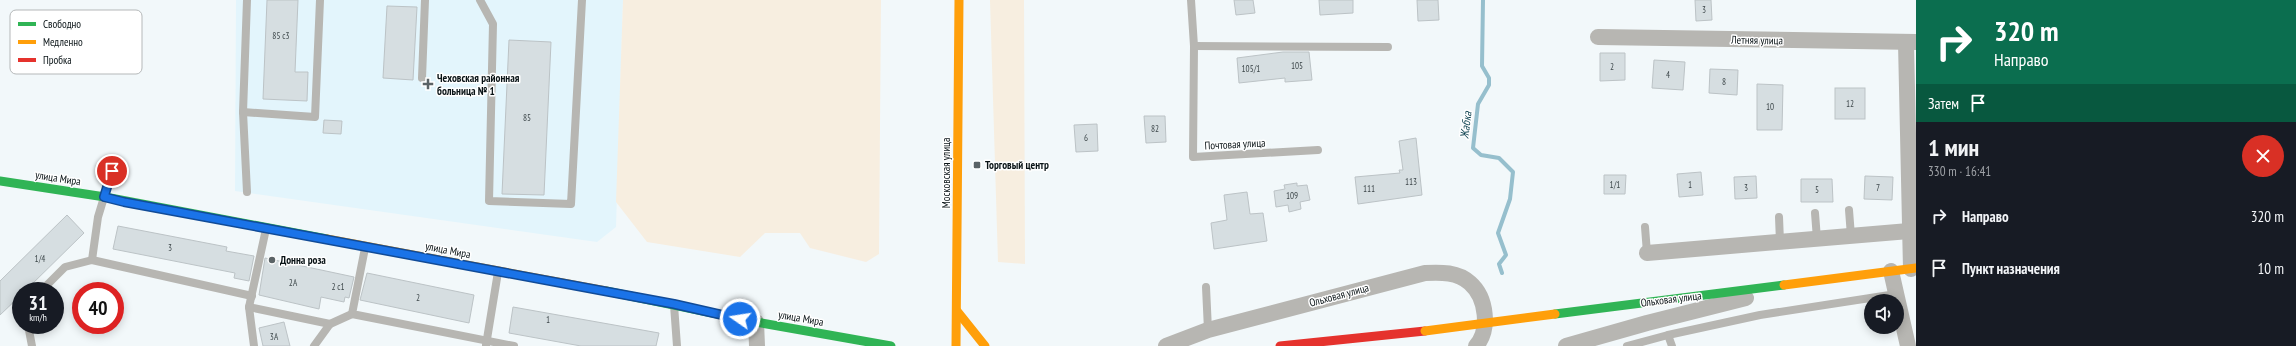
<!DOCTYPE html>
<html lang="ru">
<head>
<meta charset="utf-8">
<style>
	body { margin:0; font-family:"PT Sans Narrow",sans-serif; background:#242831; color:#f1f3f6; height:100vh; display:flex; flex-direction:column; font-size:15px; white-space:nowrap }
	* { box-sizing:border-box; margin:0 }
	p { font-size:13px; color:#9ea1a6 }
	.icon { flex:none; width:22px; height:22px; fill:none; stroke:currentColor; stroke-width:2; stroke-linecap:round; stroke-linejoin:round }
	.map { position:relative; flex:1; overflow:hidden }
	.panel { display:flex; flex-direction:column; background:#171b24; width:380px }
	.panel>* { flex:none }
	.top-card { background:#0b6e4f; color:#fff; overflow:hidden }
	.fabs { position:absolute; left:1864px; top:294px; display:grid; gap:8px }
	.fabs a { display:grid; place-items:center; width:40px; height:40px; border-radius:50%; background:#171b24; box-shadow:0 2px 10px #0003; font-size:20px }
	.speed { position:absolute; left:12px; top:282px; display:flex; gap:8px; font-size:20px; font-weight:700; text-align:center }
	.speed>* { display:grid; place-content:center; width:52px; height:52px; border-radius:50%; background:#171b24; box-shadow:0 2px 10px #0003; line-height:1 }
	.speed small { font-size:10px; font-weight:400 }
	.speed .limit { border:6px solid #d22; background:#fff; color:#111 }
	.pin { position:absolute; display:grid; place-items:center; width:34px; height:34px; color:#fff; margin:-17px; border:2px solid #fff; border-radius:50%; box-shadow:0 1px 4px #0007 }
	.me { position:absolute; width:44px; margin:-22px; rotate:283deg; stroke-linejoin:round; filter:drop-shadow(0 0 3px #0008) }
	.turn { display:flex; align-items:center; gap:14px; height:84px; padding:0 12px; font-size:18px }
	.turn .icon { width:52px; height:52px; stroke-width:2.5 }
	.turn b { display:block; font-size:28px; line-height:34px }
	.then { display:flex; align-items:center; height:38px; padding:0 12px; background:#0003; gap:8px; font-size:15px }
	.round { display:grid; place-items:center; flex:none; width:42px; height:42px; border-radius:21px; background:#242831 }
	.headline { display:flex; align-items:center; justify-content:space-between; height:68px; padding:0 12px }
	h1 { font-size:24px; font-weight:700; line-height:30px }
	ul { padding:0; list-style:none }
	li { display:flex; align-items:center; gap:12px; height:52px; padding:0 12px }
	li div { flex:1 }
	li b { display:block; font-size:15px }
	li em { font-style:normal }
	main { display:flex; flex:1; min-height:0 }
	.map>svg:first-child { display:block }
</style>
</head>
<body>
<main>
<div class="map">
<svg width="1916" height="346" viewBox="0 0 1916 346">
	<rect width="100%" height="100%" fill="#f2f8fa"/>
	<!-- built -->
	<path fill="#e3f5fc" d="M236,0H623L616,227L597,242L235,191Z"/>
	<!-- green -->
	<g fill="#f7eee0">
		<path d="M623,0H881L879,254L866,262L810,248L800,233H765L740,257L647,242L616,202Z"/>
		<path d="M990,0H1024L1025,264L998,262Z"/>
	</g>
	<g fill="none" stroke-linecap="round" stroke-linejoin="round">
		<!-- stream -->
		<path stroke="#96bfcd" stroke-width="4" d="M1483,0L1482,66L1489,78V85L1478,104L1473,148L1481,155L1499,158L1513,172L1510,199L1498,233L1506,255L1499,264L1502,273"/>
	</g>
	<!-- building -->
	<g fill="#d6dee1" stroke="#bcc3c6">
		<path d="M267,0H298L295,72H308L307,101L263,99Z"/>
		<path d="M1234,0H1253L1255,13L1236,15Z"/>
		<path d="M1319,0H1353V13L1320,15Z"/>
		<path d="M1417,0H1438L1439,20L1418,21Z"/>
		<path d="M1695,0H1711L1712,20L1696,21Z"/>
		<path d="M387,6L417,7L413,80L383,78Z"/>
		<path d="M509,40L551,42L544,195L502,194Z"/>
		<path d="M1283,52H1309L1312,80L1285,82V78L1239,83L1237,58Z"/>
		<path d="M1600,53H1625V80L1600,81Z"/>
		<path d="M1654,60L1685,62L1683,90L1652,88Z"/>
		<path d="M1710,69L1738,70L1737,95L1709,93Z"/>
		<path d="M1757,84L1783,85L1782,130H1757Z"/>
		<rect x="1835" y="88" width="30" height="31"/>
		<path d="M1144,116H1165L1166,142L1146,143Z"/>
		<path d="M324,120L342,121L341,134L323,133Z"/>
		<path d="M1097,124L1098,151L1076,152L1074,125Z"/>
		<path d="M1416,138L1422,195L1358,204L1355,177L1400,173L1399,170H1403L1399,141Z"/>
		<path d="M1701,172L1703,195L1679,197L1677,174Z"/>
		<path d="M1604,175H1626L1625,194H1604Z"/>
		<path d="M1756,176L1757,198L1735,199L1734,177Z"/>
		<path d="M1865,176L1893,177L1892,200L1864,199Z"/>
		<path d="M1801,179H1832L1833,202H1801Z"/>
		<path d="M1297,183V186L1307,185L1310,200L1300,202L1301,209L1289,212L1288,205L1276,207L1274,191L1285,189L1284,185Z"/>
		<path d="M1247,192L1250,214L1263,213L1267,241L1214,249L1211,223L1227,220L1224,195Z"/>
		<path d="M67,215L84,233L25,291H21V295L0,315V281Z"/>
		<path d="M118,226L227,247L226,251L254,256L249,281L234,278L235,273L113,249Z"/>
		<path d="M265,258L354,277L349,298L345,297L344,302L321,297L319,309L259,295Z"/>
		<path d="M367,273L474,295L469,323L360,300Z"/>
		<path d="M513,307L659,333L656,346H581L509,333Z"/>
		<path d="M284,322L290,346H263L259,328Z"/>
	</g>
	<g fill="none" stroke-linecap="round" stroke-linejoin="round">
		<!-- lane -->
		<g stroke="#b7b6b2" stroke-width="8">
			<path d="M480,0L493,24L489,201L571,204L582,0"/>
			<path d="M1191,0L1194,46L1193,157L1318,150"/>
			<path d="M1194,46L1388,47"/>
			<path d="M422,78L425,0"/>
			<path d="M243,112L315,117L320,0"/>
			<path d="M247,192L243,112L247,0"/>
			<path d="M1849,210L1851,236"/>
			<path d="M1815,213L1817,239"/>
			<path d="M1779,217L1780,242"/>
			<path d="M1645,227L1647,253"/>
			<path d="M365,248L352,314L514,346"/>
			<path d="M92,260L98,217L112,171"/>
			<path d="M1206,287L1208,330"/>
			<path d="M41,291L65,267L92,260L252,296"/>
			<path d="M674,305L677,346"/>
			<path d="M249,307L330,324L352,314"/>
			<path d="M28,325L32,346"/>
			<path d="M1668,335L1672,346"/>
			<path d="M486,345L498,272"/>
			<path d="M254,346L249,307L266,229"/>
			<path d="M314,346L330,324"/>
			<path d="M1627,346L1668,335L1760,315L1896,294"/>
		</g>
		<!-- street -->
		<g stroke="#b7b6b2" stroke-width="16">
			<path d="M1598,37L1916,42"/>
			<path d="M1906,43L1911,269"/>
			<path d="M1647,253L1909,231"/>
			<path d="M1891,271L1908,346"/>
			<path d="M756,322L757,346"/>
			<path d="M1166,346L1208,330L1425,273C1441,272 1458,272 1470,283C1487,298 1490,330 1476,346"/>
			<path d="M1566,346L1647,323L1746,298"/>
		</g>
		<!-- fast -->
		<g stroke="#30b455" stroke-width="9">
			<path d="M0,181L105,197L327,239"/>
			<path d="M606,291L756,322L891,346"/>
			<path d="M1555,314L1784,285"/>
		</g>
		<!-- slow -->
		<g stroke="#ff9f0a" stroke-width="9">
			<path d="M327,239L606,291"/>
			<path d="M1784,285L1916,268"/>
			<path d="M957,311L985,346"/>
			<path d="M956,346L959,0"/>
		</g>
		<!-- jam -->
		<path stroke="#e5322d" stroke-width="9" d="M1280,346L1425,331"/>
		<!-- slow-bridge -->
		<path stroke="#ff9f0a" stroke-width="9" d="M1425,331L1555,314"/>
	</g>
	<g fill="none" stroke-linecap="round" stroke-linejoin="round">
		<defs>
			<path id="route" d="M112,171L104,197L124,202L674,304L740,319"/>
		</defs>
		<!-- route casing -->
		<use href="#route" stroke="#114b97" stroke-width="10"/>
		<!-- route -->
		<use href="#route" stroke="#1a73e8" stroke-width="7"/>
	</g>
	<!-- markers -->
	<g fill="#5b6366" stroke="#fff" stroke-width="1.5">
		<path d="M426 78h4v4h4v4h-4v4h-4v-4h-4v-4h4z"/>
		<rect x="973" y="161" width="8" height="8" rx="2"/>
		<circle cx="272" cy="260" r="4"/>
	</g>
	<g text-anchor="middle" stroke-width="3" stroke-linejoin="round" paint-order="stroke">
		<!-- number labels -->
		<g font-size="9" fill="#3d474a">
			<text x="1704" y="13">3</text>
			<text x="281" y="39">85 с3</text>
			<text x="1297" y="69">105</text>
			<text x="1612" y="70">2</text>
			<text x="1251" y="72">105/1</text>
			<text x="1668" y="78">4</text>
			<text x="1724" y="85">8</text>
			<text x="1850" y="107">12</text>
			<text x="1770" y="110">10</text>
			<text x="527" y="121">85</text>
			<text x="1155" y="132">82</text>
			<text x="1086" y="141">6</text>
			<text x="1411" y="185">113</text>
			<text x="1615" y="188">1/1</text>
			<text x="1690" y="188">1</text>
			<text x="1746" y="191">3</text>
			<text x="1878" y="191">7</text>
			<text x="1369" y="192">111</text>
			<text x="1817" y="193">5</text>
			<text x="1292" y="199">109</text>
			<text x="170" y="251">3</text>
			<text x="40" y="262">1/4</text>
			<text x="293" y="286">2А</text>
			<text x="338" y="290">2 с1</text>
			<text x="418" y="301">2</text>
			<text x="548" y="323">1</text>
			<text x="274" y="340">3А</text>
		</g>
		<!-- street labels -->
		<g font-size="11" fill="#091316" stroke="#fff">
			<text transform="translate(1757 40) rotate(1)" y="4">Летняя улица</text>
			<text transform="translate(1235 144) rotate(-3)" y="4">Почтовая улица</text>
			<text transform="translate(946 173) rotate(-90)" y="4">Московская улица</text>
			<text transform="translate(58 178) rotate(9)" y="4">улица Мира</text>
			<text transform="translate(448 250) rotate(11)" y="4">улица Мира</text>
			<text transform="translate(1339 295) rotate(-15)" y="4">Ольховая улица</text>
			<text transform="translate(1671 299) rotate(-7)" y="4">Ольховая улица</text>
			<text transform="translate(801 318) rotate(10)" y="4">улица Мира</text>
		</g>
		<!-- poi labels -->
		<g font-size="11" font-weight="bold" fill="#091316" stroke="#fff" text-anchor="start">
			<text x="437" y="82">Чеховская районная<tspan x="437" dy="13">больница № 1</tspan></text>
			<text x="985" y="169">Торговый центр</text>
			<text x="280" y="264">Донна роза</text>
		</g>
		<!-- water labels -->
		<g font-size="12" font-style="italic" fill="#0a3f4d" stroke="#fff">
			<text transform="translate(1466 125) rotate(-83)" y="4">Жабка</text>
		</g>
	</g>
	<!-- legend -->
	<rect x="10" y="10" width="132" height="64" rx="6" fill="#fff" stroke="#b5b8b9" stroke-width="1"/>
	<rect x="18" y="22" width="18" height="4" fill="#30b455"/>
	<rect x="18" y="40" width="18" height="4" fill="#ff9f0a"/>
	<rect x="18" y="58" width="18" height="4" fill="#e5322d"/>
	<g font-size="11" fill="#091316">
		<text x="43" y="28">Свободно</text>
		<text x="43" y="46">Медленно</text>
		<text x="43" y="64">Пробка</text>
	</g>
</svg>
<div class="fabs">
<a><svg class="icon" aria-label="sound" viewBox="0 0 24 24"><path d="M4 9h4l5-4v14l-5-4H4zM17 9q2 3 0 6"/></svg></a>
</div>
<div class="speed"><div>31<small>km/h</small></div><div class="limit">40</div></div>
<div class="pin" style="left:112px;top:171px;background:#d93025"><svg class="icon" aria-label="arrive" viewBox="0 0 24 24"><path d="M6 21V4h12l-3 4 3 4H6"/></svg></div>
<svg class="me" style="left:740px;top:319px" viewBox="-20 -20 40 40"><circle r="17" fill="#1a73e8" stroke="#fff" stroke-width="3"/><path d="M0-11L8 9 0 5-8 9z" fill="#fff"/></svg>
</div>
<section class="panel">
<div class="top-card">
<div class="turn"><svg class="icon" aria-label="right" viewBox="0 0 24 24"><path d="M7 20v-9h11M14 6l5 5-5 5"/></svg><div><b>320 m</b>Направо</div></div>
<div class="then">Затем<svg class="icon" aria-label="arrive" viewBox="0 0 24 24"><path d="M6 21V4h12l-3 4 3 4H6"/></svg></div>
</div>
<div class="headline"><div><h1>1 мин</h1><p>330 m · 16:41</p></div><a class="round" style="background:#d93025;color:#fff"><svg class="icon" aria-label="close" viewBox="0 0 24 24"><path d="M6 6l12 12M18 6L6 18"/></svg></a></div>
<ul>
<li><svg class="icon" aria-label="right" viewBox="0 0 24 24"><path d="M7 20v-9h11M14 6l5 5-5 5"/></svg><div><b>Направо</b></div><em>320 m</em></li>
<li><svg class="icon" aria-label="arrive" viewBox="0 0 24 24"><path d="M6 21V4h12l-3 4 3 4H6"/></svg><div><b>Пункт назначения</b></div><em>10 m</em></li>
</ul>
</section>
</main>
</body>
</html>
